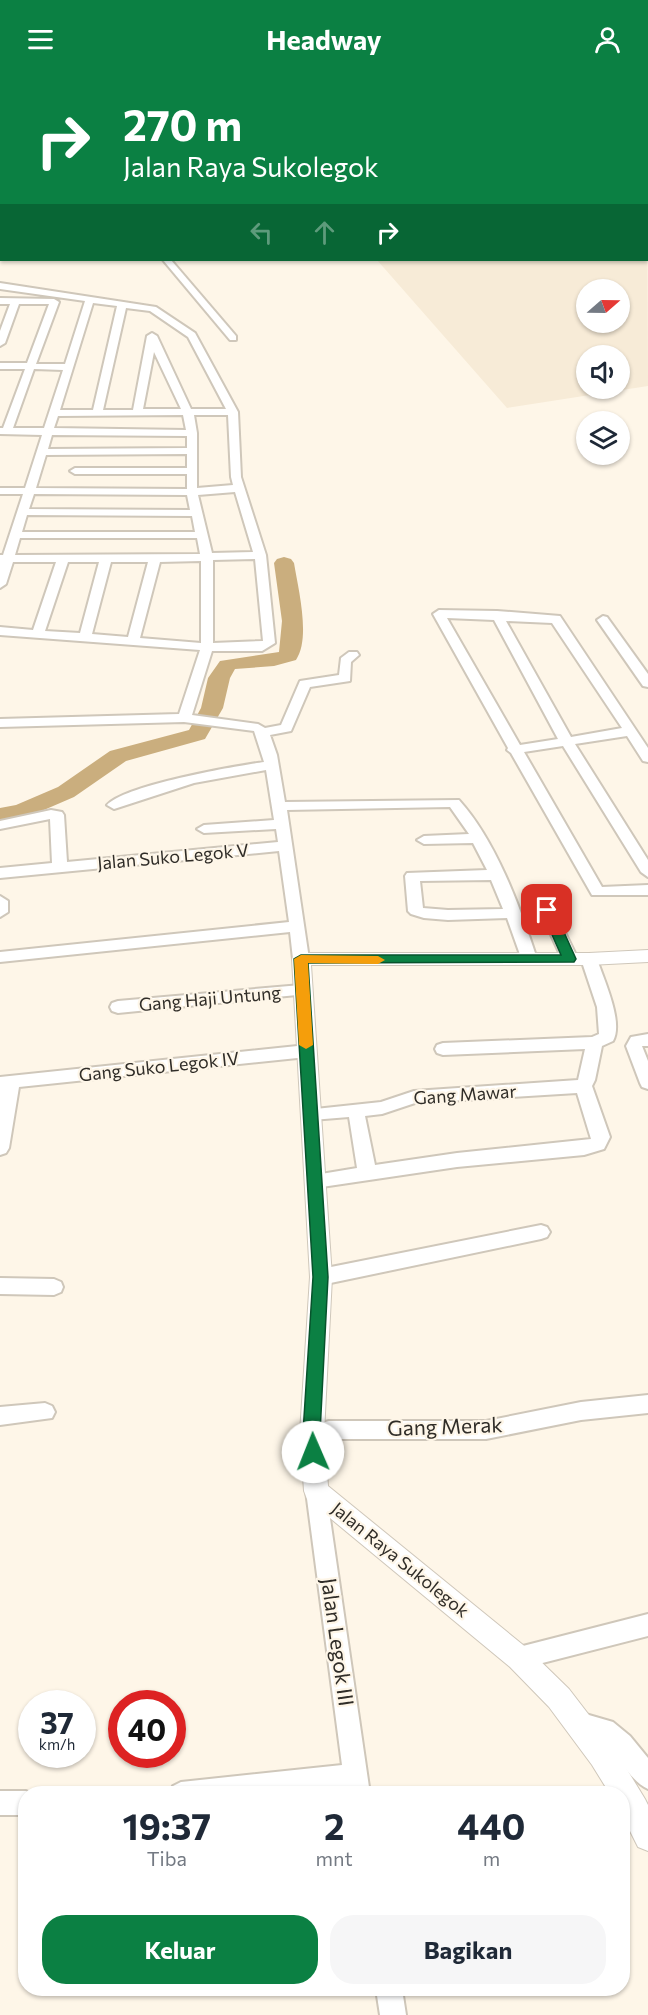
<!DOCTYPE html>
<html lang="id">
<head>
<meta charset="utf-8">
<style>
	body { margin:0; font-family:Commissioner,sans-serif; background:#f6f6f7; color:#1f2937; height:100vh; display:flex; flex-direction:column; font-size:22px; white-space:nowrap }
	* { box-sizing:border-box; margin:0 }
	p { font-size:20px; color:#747a83 }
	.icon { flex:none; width:33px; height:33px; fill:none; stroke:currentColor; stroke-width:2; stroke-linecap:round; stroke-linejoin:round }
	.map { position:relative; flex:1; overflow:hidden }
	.sheet { position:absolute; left:18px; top:1708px; width:612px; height:210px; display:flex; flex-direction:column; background:#fff; border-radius:24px; box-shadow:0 2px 4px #0004 }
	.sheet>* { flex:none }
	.top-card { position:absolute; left:0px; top:0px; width:648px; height:183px; box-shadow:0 2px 4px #0004; background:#0b8043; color:#fff; overflow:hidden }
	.needle { width:39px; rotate:70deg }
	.tools { position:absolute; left:576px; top:201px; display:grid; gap:12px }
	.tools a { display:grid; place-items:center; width:54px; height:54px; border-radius:50%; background:#fff; box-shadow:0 2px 4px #0004; font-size:30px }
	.speed { position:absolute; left:18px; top:1612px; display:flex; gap:12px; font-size:30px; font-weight:700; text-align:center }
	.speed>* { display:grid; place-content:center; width:78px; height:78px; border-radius:50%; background:#fff; box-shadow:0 2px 4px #0004; line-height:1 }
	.speed small { font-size:15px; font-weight:400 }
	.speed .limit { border:9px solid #d22; background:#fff; color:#111 }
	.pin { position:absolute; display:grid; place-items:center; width:51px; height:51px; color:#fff; margin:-26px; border-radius:12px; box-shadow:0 3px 9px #0006 }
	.me { position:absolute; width:66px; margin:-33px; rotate:359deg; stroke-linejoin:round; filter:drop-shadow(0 0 4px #0008) }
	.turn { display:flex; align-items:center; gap:21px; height:126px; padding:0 24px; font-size:27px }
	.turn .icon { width:78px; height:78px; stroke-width:2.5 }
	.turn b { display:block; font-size:42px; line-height:51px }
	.lanes { display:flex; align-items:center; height:57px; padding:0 24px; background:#0003; justify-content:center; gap:30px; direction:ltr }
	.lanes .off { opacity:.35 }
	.eta { display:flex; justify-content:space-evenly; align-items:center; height:102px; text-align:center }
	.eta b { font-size:36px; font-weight:700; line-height:42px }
	.action { display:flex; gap:12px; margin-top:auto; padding:12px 24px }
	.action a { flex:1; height:69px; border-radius:24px; background:#0b8043; color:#fff; font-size:24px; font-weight:700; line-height:69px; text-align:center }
	.action a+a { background:#f6f6f7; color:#1f2937 }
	header { display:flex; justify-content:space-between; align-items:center; height:78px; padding:0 24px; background:#0b8043; color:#fff; font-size:27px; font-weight:700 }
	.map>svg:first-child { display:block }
</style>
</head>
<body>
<header><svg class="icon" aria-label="menu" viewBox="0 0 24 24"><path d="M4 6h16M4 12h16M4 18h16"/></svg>Headway<svg class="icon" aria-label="person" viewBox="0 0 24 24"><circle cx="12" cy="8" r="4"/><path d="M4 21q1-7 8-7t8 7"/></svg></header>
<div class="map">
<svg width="648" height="1937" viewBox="0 0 648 1937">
	<rect width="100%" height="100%" fill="#fef6e8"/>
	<!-- built -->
	<g fill="#f7ebd7" fill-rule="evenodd">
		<path d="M0,0H398L415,1L2,2L0,73Z"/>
		<path d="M647,54L648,308L507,330L377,182H646ZM586,212H620V244H586ZM586,278H620V310H586Z"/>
	</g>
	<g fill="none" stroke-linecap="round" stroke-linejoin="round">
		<!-- river -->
		<path fill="#caae7e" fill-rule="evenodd" d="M284,479L291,481L294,485C298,510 311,560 296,582L274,588L235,591L230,600L223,630L205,661L126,683L74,719L30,738L0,744V730L16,727L58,709L110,673L189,652L201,630L208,600L220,583L279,574L282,543L274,485L277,481Z"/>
		<defs>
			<g id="minor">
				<rect x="46" y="0" width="6" height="2"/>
				<path d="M495,0H501L502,2H495Z"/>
				<path d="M636,0H643L644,2H637Z"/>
				<rect x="0" y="85" width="2" height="4"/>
				<rect x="0" y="97" width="2" height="7"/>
				<rect x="0" y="150" width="2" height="6"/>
				<path d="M163,182H171L236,258V262H230Z"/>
				<path d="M0,205L156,229L195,255L238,334L241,399L266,477L275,565L262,573H212L192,637L258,646L265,650L281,647L300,603L339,597L341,580L349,574H357L359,577L351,584L350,603L310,609L291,653L270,657L277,677L285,724L459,722C496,763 520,829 537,881L535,885H523L507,840L448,842L424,840L411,836L408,833L405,798L407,795L487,792L473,765L424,766L417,762L424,758L469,756L450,729L287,732L309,881L307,885H295L293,881L290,854L0,884V874L289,844L279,773L0,800V790L52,785L50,741L0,751V743L51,732L62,734L64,737L67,784L278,764L276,751L204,755L197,751L204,747L274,742L266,692L194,705L114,731L107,727C125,707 235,688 264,684L254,653L184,644L0,649V641L179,636L200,572L0,557V549L33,552L56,484H13L6,506L0,510V477H3L23,416H0V410H25L42,357L0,356V350H3L25,291H0V285H27L49,226H19L5,265L0,268V253L10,226H0V220L54,221L59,224L36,286H65L85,223L0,211ZM93,225L117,228L93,332H60ZM126,230L150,233L188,259L226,331H191L157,258L152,255L147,258L133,332H103ZM154,274L181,331H143ZM34,291L63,292L44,350H13ZM183,337L186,352L54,350L58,338ZM194,337H228L231,399L233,407L197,410V355ZM52,357L187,358V370L48,371ZM187,376V390H75L70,393L75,396H187V411L36,410L46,377ZM235,414L253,474L212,475L198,417ZM34,416L187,417L190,432L29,431ZM27,437L192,438L195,454H22ZM20,460H197L200,476L15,477ZM255,481L263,563L213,565V482ZM201,483V565L140,560L160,484ZM68,484H99L80,555L45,553ZM111,484H148L128,559L92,556ZM491,802L503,831L448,832L423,830L420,803Z"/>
				<path d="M439,532L497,533L560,538L648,670V684L643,683L627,658L575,666L648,782V799L641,794L563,668L524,674L602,809L648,807V817H592L511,675L507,672L508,670L433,536ZM447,540L494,542L558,661L520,667ZM506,543L552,545L622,650L571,659Z"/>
				<path d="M603,538L607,539L648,596V609L643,608L597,542Z"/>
				<path d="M538,808L545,813L578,881L576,885H564L562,881L531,813Z"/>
				<path d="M0,818L8,823V834L0,839Z"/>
				<path d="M589,876L595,877L597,881C603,900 624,944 613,963L602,968L595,1002L592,1008L610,1059L604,1071L584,1077L457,1089L315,1110L309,1108L306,1103L309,1098L357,1090L349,1039L312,1042L306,1040L303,1036L306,1032L381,1024L414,1013L578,1002L585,971L443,977L437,975L435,971L437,967L443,965L592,959L599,956L597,929L581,881L583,877ZM577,1015L591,1061L457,1075L375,1087L365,1038L382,1036L415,1025Z"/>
				<path d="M301,907L307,908L309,912L307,916L118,935L112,933L110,929L112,925L118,923Z"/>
				<path d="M648,956V968H642L648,983V1011L642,1009L640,1005L626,968L631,959Z"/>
				<path d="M307,967L313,969L315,973L313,977L307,979L19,1009L9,1070L6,1075L0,1077V999Z"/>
				<path d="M541,1147L547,1149L550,1154L547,1159L541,1161L321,1207L314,1204L312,1199L314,1194L321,1191Z"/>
				<path d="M0,1200L54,1201L61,1204L63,1209L61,1214L54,1217L0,1216Z"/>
				<path d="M648,1317V1335L581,1342L486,1361H329L312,1364L305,1361L302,1355L305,1349L329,1343H486L581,1324Z"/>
				<path d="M45,1325L52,1328L55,1334L52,1340L0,1347V1329Z"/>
				<path d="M316,1404L323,1406L326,1413L370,1716H346L345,1710L290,1716H169L173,1708L181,1704L342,1687L306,1413L309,1406Z"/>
				<path d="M648,1536V1558L519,1591L511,1588L508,1580L511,1572L519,1569Z"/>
				<path d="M582,1635L613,1644L630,1658L648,1680V1711C628,1702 620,1676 601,1664C594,1659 582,1659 574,1655L570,1647L574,1639Z"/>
				<path d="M0,1713H26L33,1716H26V1737H0Z"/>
				<path d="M376,1911H402L406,1937H380Z"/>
			</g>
			<path id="tertiary" d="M648,872V884L589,887H311L332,1199L324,1355L328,1408L528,1571L569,1611L612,1667L645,1721L648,1727V1773L638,1769L622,1737V1716H610L592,1687L549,1629L510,1589L307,1421L304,1413L300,1355L310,1199L292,881L294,877L301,875H589Z"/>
		</defs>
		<!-- minor casing -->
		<use href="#minor" stroke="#cfc7ba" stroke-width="4"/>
		<!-- tertiary casing -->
		<use href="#tertiary" stroke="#cfc7ba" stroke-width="2"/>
		<!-- minor -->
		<use href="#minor" fill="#fff" fill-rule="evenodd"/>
		<!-- tertiary -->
		<use href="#tertiary" fill="#fff" fill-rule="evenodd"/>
	</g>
	<!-- route -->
	<path fill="#0b8043" stroke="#07532c" stroke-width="1.5" d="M547,828L554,832L576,881L574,884L308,885L328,1199L320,1355L321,1374L319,1379L313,1382L307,1379L303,1355L313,1199L294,881L301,877H561L541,832Z"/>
	<!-- slow -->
	<path fill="#f59e0b" d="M301,877L378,878L385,882L378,886L308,885L313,967L306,971L299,967L294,881Z"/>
	<g text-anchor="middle" stroke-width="4.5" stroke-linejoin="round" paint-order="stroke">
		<!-- street labels -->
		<g font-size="18" fill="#302d28" stroke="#fef6e8">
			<text transform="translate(173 779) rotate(-5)" y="6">Jalan Suko Legok V</text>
			<text transform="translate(210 921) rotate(-5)" y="6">Gang Haji Untung</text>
			<text transform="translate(159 989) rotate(-6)" y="6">Gang Suko Legok IV</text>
			<text transform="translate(465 1017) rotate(-4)" y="6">Gang Mawar</text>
			<text transform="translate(400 1482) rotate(39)" y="6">Jalan Raya Sukolegok</text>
		</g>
		<!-- near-street labels -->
		<g font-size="21" fill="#302d28" stroke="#fef6e8">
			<text transform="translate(445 1349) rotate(-2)" y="7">Gang Merak</text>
			<text transform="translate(337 1564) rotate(82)" y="7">Jalan Legok III</text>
		</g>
	</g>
</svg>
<div class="tools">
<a><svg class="needle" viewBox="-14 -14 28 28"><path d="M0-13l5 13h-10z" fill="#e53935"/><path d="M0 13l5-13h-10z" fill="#747a83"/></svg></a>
<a><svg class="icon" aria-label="sound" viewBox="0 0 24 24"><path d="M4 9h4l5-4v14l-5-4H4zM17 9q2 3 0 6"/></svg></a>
<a><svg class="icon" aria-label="layers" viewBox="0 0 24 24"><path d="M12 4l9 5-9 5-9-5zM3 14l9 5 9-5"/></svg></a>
</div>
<div class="speed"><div>37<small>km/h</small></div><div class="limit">40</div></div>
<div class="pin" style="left:547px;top:832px;background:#d93025"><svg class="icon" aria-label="arrive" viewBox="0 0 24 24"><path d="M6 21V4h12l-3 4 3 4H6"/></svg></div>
<svg class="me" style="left:313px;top:1374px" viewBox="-20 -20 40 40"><circle r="19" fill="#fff"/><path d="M0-13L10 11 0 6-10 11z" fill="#0b8043"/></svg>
<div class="top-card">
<div class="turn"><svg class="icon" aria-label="right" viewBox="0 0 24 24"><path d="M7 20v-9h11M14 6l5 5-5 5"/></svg><div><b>270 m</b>Jalan Raya Sukolegok</div></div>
<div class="lanes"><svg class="icon off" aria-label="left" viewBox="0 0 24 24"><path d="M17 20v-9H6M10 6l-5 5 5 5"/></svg><svg class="icon off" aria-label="ahead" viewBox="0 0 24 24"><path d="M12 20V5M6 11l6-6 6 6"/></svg><svg class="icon" aria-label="right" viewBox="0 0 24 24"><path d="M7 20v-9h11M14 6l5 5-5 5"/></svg></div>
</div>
<section class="sheet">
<div class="eta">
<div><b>19:37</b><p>Tiba</p></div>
<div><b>2</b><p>mnt</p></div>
<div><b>440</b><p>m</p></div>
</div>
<div class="action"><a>Keluar</a><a>Bagikan</a></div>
</section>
</div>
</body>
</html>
